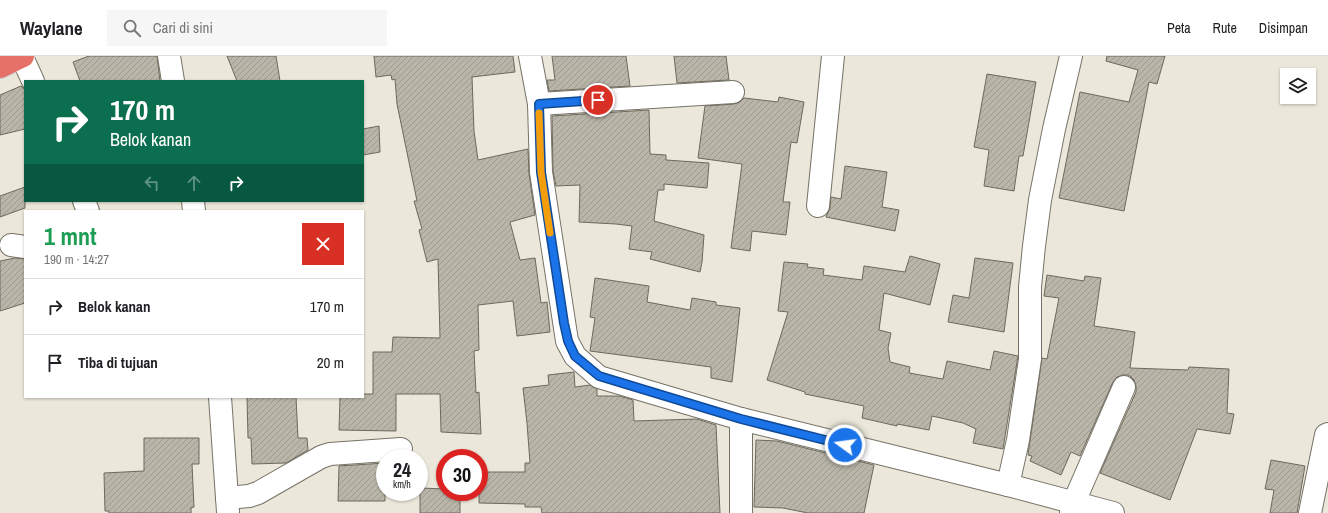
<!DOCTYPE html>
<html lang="id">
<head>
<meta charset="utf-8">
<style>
	body { margin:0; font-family:"Archivo Narrow",sans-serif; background:#f6f6f6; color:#202124; height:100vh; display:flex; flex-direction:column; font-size:15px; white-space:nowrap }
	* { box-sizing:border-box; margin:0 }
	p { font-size:13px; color:#757577 }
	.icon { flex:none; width:22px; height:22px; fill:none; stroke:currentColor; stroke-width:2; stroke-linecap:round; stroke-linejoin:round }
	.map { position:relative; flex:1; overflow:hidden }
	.sheet { position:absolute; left:24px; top:154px; width:340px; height:188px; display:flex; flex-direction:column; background:#fff; border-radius:0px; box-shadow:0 1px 3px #0004 }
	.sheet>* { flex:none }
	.guide { position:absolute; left:24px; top:24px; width:340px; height:122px; border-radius:0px; box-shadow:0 1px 3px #0004; background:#0b6e4f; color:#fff; overflow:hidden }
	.fabs { position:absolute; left:1280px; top:12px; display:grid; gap:8px }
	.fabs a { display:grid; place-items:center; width:36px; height:36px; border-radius:0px; background:#fff; box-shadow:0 1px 3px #0004; font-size:20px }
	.speed { position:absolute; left:376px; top:393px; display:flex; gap:8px; font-size:20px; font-weight:700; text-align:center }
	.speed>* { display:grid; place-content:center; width:52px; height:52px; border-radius:50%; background:#fff; box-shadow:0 1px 3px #0004; line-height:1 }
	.speed small { font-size:10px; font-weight:400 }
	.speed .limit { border:6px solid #d22; background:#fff; color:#111 }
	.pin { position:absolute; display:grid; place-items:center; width:34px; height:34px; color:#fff; margin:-17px; border:2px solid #fff; border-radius:50%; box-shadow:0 1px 4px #0007 }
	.me { position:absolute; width:44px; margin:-22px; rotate:284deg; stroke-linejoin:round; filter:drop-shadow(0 0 3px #0008) }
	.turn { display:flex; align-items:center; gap:14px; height:84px; padding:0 20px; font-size:18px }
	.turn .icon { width:52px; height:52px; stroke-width:2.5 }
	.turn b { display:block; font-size:28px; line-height:34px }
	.lanes { display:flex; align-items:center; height:38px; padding:0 20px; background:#0003; justify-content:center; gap:20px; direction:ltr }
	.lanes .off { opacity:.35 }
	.round { display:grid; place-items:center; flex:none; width:42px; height:42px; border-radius:0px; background:#f6f6f6 }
	.head { display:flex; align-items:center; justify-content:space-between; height:68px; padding:0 20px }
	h1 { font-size:24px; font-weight:800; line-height:30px; color:#1e9e55 }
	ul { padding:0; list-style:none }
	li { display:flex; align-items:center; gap:12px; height:56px; padding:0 20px; border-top:1px solid #e0e0e0 }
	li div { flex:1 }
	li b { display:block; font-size:15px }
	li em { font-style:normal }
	header { display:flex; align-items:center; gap:24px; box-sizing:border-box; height:56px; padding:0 20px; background:#fff; border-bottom:1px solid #e0e0e0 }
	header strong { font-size:19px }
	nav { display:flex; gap:22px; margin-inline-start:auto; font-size:14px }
	.search { width:280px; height:36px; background:#f6f6f6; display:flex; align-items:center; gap:10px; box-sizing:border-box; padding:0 14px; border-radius:0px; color:#757577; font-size:15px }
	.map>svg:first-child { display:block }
</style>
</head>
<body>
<header>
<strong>Waylane</strong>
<div class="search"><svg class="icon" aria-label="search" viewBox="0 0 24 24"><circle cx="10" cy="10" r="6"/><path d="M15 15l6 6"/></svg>Cari di sini</div>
<nav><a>Peta</a><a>Rute</a><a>Disimpan</a></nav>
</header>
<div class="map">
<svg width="1328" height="457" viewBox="0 0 1328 457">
	<defs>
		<pattern id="building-hatch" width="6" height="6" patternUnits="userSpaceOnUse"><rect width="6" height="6" fill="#b9b5a8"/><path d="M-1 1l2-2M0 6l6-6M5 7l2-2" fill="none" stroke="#9e9b90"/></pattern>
	</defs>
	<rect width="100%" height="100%" fill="#ebe7da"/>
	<!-- building -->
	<g fill="url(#building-hatch)" stroke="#6d695e">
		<path d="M89,0H157L160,25H80L73,6Z"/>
		<path d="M227,0H276L280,25H237Z"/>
		<path d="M374,0H513L515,16L472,21L474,75L478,104L528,93L529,118L535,159L510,166L520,204L535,202L541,247L547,246L550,276L517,280L513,245L478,249L479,294L474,295L476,337L479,336L481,378L441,376L440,338H396V375L339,374L340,341H363V338H373V296H392L393,281L440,282L438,203L427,206L419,174L422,173L414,145H417L397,48L395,23L392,24L391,19L376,21Z"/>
		<path d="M552,0H626L630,30L549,35L547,24H555Z"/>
		<path d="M674,0H726L729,24L677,27Z"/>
		<path d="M1107,0H1165L1157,28L1149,26L1124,155L1059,142L1080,36L1129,46L1138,14L1106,5Z"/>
		<path d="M987,18L1036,26L1023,100H1019L1014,135L984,130L989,94L974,91Z"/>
		<path d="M21,30L25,34V73L0,79V39Z"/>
		<path d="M779,41L804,46L797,87L791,86L783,146H790L786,179L752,175L750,195L731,192L742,108L698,102L705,50L734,48L740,46L744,42L778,46Z"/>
		<path d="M649,54L650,98L666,99V104L709,107L707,132L664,128V134H658L654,165L704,179L702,206L700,216L650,203L652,196L629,193L632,170L616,168L579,166L580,129L556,130L553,115L552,60Z"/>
		<path d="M379,70L380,96L363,99V73Z"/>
		<path d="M845,110L887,116L882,151L899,154L895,175L826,161L830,152L831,141L841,143Z"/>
		<path d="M25,131V152L0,161V140Z"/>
		<path d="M910,200L940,208L930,249L884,237L879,274L891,277L888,292L890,306L910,311L909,317L943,323L947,305L990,314L994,295L1018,300L1003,393L973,387L976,373L963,367L932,360L929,374L897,368V370L862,362L864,350L805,338V336L767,324L788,256L778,255L784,206L808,208L807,211L824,213L823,219L862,224L864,210L905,216Z"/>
		<path d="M15,202L25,203V247L0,255V205Z"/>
		<path d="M975,202L1013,207L1004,276L948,266L953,239L969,242Z"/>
		<path d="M1047,219L1084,225L1085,220L1101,222L1094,270L1135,276L1130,312L1188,314L1189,311L1229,313L1227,357L1234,358L1230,378L1197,373L1170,444L1100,417L1136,336V330L1134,324L1129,319H1123L1117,321L1113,326L1080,400L1071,396L1061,419L1030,405L1032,400L1028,399L1042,302L1047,303L1059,242L1044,240Z"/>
		<path d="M595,222L649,230L647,246L690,254L692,242L716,246V249L740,252L732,326L711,322V311L590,295L595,262L590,261Z"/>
		<path d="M574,316L575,331L590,329L597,333V340H619L633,344L634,365L697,363L716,369L720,457H542L541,451H525V448L479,447V416H525V407H530L527,367L523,332L549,329L548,319Z"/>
		<path d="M247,341H296L298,382H307L308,394L286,407L252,408L251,382H248Z"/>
		<path d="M144,382H199V408H192L194,451L191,452V457H109V455H105L104,417L144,415Z"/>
		<path d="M756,384L777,385L874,409L864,457H808L783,452L754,451Z"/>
		<path d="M1271,404L1305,410L1297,457H1270L1274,434L1265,433Z"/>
		<path d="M385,407V445H338L339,410Z"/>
		<path d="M420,432L445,433V436H460V457H420Z"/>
	</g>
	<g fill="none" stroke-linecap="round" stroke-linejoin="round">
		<defs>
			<g id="street">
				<path d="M169,0L173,25"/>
				<path d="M530,0L539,48L541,116L567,285L575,300L599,321L741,363L1008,429L1113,457"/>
				<path d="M22,1L33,25"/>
				<path d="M539,48L733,36"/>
				<path d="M84,145L88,155"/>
				<path d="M193,145L194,155"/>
				<path d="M818,150L833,0"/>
				<path d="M11,189L25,191"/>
				<path d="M220,341L228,456"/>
				<path d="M741,363V457"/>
				<path d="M1008,429L1018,384L1030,303V231L1034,190L1040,144L1054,73L1071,0"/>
				<path d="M227,442L249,440L258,437L321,401L330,398L401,393"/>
				<path d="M1071,457L1074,446L1124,331"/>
				<path d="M1310,457L1326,379L1328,378"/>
			</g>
			<path id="highway" d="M0,11L23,0"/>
		</defs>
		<!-- street casing -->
		<use href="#street" stroke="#767266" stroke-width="24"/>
		<!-- highway casing -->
		<use href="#highway" stroke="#c9c8c7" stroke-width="24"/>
		<!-- street -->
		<use href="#street" stroke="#fff" stroke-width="22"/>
		<!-- highway -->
		<use href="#highway" stroke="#e67168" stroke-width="22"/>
	</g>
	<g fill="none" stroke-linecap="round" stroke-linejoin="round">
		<defs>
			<path id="route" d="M598,44L539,48L541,116L564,267L568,285L575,300L599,320L741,363L845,389"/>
		</defs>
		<!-- route casing -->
		<use href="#route" stroke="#114b97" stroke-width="10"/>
		<!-- route -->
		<use href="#route" stroke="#1a73e8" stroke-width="7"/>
		<!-- slow -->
		<path stroke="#f59e0b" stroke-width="7" d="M539,57L541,116L550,177"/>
	</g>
</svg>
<div class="fabs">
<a><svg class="icon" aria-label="layers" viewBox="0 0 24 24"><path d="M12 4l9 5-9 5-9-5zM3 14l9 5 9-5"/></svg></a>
</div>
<div class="speed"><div>24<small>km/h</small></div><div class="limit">30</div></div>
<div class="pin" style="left:598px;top:44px;background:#d93025"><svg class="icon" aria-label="arrive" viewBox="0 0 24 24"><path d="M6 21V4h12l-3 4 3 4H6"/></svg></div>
<svg class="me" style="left:845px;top:389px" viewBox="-20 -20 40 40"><circle r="17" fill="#1a73e8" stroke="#fff" stroke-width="3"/><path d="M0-11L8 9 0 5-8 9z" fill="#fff"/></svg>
<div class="guide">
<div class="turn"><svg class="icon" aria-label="right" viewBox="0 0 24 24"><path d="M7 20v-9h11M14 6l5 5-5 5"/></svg><div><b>170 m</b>Belok kanan</div></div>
<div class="lanes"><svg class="icon off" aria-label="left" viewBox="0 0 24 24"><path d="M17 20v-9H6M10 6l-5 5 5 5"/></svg><svg class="icon off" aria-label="ahead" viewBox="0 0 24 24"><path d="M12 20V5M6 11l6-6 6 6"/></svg><svg class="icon" aria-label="right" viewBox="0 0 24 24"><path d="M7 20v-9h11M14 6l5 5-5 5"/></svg></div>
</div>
<section class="sheet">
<div class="head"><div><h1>1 mnt</h1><p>190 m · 14:27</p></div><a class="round" style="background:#d93025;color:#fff"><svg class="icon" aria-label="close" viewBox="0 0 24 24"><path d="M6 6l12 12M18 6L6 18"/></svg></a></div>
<ul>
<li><svg class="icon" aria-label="right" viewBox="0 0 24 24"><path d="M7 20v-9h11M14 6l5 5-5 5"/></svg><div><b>Belok kanan</b></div><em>170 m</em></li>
<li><svg class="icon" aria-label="arrive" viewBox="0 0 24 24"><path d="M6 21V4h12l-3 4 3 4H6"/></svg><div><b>Tiba di tujuan</b></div><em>20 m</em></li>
</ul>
</section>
</div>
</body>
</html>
